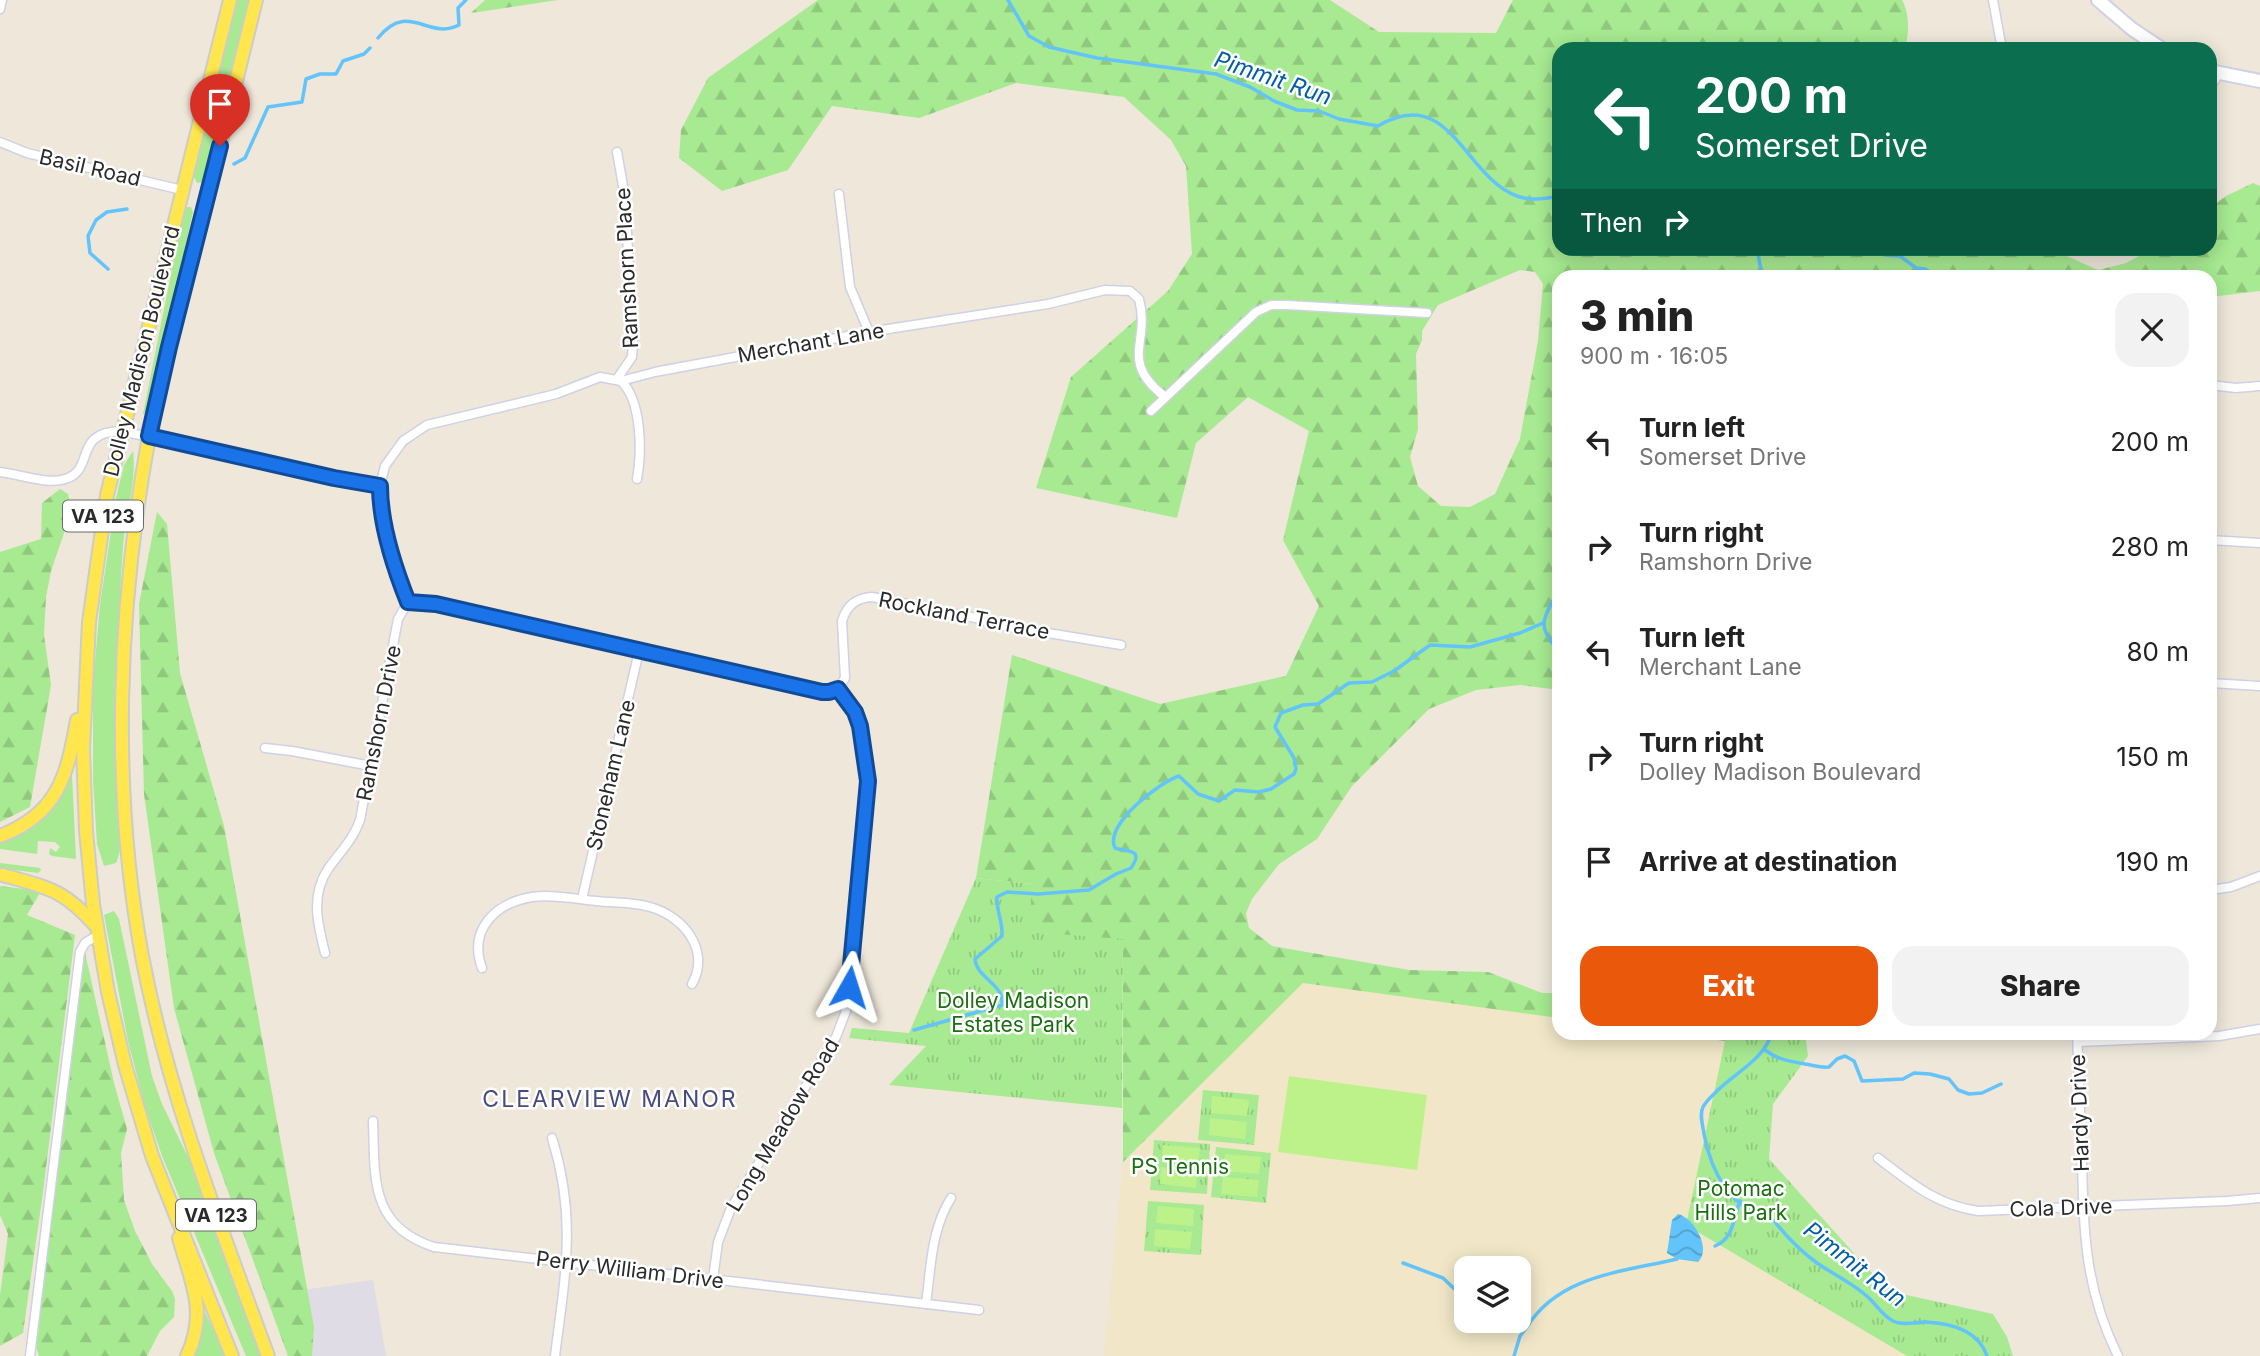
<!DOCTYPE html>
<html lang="en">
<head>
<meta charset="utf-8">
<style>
	body { margin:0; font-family:Inter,sans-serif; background:#f2f2f2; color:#222; height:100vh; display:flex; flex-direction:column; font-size:26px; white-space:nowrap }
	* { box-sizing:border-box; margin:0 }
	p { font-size:23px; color:#767676 }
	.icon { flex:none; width:38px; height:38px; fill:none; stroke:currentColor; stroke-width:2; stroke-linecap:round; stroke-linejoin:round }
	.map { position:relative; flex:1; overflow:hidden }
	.side { position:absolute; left:1552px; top:270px; width:665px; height:770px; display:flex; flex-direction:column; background:#fff; border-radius:21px; box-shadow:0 4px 18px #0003 }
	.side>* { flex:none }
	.top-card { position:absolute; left:1552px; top:42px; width:665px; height:214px; border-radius:21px; box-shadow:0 4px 18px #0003; background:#0b6e4f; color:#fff; overflow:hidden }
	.fabs { position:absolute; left:1454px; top:1256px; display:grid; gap:14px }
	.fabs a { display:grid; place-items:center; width:77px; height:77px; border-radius:14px; background:#fff; box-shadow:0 4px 18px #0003; font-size:35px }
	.pin { position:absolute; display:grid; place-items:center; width:60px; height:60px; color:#fff; margin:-72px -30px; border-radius:50% 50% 50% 0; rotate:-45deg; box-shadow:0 0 7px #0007 }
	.pin .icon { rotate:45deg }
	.me { position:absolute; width:77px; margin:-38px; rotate:6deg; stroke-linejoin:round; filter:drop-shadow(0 0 5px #0008) }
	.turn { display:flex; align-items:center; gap:24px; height:147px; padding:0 28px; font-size:32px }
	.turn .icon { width:91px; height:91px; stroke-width:2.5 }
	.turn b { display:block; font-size:49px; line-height:60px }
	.then { display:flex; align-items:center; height:66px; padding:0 28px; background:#0003; gap:14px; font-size:26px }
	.round { display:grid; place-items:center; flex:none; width:74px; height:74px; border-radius:21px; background:#f2f2f2 }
	.summary { display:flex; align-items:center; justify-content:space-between; height:119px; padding:0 28px }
	h1 { font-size:42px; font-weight:800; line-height:52px }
	.primary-button { display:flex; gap:14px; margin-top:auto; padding:14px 28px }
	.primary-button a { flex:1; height:80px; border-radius:21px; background:#ea580c; color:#fff; font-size:28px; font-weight:800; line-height:80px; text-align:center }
	.primary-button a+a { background:#f2f2f2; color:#222 }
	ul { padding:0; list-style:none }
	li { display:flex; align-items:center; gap:21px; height:105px; padding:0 28px }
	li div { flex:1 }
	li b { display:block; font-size:26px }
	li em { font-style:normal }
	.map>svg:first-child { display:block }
</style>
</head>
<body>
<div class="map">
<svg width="2260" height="1356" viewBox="0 0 2260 1356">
	<defs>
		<pattern id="forest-firs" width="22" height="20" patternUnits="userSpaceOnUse" patternTransform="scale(1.75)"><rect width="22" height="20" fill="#a7ea91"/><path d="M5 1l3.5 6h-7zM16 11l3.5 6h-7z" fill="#90c97d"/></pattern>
		<pattern id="park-tufts" width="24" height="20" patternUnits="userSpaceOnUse" patternTransform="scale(1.75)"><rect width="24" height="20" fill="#a7ea91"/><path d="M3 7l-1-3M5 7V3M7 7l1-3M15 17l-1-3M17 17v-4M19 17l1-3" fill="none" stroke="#90c97d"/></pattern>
		<pattern id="water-waves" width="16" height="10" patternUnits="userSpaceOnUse" patternTransform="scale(1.75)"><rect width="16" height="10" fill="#62c4fb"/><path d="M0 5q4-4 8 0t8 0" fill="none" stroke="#519fcb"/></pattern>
	</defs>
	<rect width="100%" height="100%" fill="#eee7da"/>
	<!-- industrial -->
	<path fill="#dfdce5" d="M373,1280L386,1356H306L295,1291Z"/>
	<!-- education -->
	<path fill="#f1e7c8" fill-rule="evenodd" d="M1303,982L1559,1015V1032L1672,1033L1725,1041L1686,1225L1907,1356H1104L1123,1162ZM1466,1269H1519V1321H1466Z"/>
	<!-- grass -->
	<g fill="#a7ea91">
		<path d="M236,0H251L209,177L204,182L197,183L193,175Z"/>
		<path d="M187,207H191L193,212L148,412L143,414L183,214Z"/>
		<path d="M133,451C137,483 125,516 123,547C118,612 118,676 118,740C119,775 129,832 116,863L104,866L97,844L93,780V685L100,605L116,498L124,465Z"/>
		<path d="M72,775L76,859L52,856L49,854L50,848L56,852L60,847L55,842L38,841L37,854L0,849V842L54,805Z"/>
		<path d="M0,863L40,868L41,870L38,873L0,868Z"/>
		<path d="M114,911L119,919L152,1076L162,1104L192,1165L262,1356H246L162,1156L144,1103L128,1041L104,915Z"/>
		<path d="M205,1312L225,1356H193L201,1335Z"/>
	</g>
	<!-- forest -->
	<g fill="url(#forest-firs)" fill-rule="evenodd">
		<path d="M485,0H558L471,13Z"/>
		<path d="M818,0H1330L1379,32L1496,33L1513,0H1902C1910,15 1909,33 1905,49H1559V248H2049L2098,270L2126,263L2152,249L2210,248V208L2226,196L2253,183L2260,186V291L2210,297V276H1559V690L1520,685L1476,690L1429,709L1352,786L1317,839L1279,864L1252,899L1246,913L1249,928L1272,946L1409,970L1488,972L1542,993H1559V1018L1303,983L1123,1162V940L1030,932L1031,884L976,878L1012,655L1160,704L1286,676L1319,606L1283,540L1309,431L1248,397L1196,443L1177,518L1036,488L1071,377L1168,291L1192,254L1186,166L1171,140L1124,97L1016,83L919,118L832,106L788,170L722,191L679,158L681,130L708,78ZM1520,270L1535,272L1543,284L1538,341L1520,439L1495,494L1470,507L1441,506L1418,486L1410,457L1418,429L1416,354L1422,340V331L1438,305Z"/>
		<path d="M60,489L68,494L70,503L65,530L51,571L46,597L44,635L51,685L30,807L0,822V552L41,539L42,503Z"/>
		<path d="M157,512L167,524L180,673L224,826L314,1327L312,1356H288L214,1153L174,1008L144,794L139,604Z"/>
		<path d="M0,886L41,891L27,915L75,935L43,1192L23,1333L0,1346V1295L8,1234L0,1215Z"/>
		<path d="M84,948L114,1083L127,1129L121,1153L124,1200L135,1231L152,1264L172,1291L175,1299L174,1317L160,1331L147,1356H39L37,1350L36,1326Z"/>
		<path d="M1665,1033H1730L1725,1041Z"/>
	</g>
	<!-- park -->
	<g fill="url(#park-tufts)">
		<path d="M976,878L1031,884V932L1123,939L1122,1108L889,1085L926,1046L849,1038L852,1028L909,1033Z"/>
		<path d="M1730,1033H1805L1808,1056L1773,1104L1769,1159L1870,1271L1893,1292L1993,1314L2007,1337L2013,1356H1907L1686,1225L1725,1041Z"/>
		<path d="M1203,1090L1259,1095L1254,1145L1198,1140Z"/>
		<path d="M1154,1140L1210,1144L1207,1194L1150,1190Z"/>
		<path d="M1216,1147L1271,1153L1266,1203L1211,1197Z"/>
		<path d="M1148,1201L1204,1205L1201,1255L1144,1251Z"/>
	</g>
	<!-- pitch -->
	<g fill="#bdf28b">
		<path d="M1289,1076L1427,1095L1417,1170L1278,1152Z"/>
		<path d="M1212,1096L1249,1100L1247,1116L1211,1113Z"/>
		<path d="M1210,1118L1247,1122L1245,1139L1209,1135Z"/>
		<path d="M1163,1145L1200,1148L1198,1165L1162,1162Z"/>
		<path d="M1225,1154L1261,1157L1259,1174L1223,1171Z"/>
		<path d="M1161,1167L1197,1171L1196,1188L1160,1184Z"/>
		<path d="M1223,1177L1259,1180L1257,1197L1221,1194Z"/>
		<path d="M1158,1206L1194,1209L1193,1226L1156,1223Z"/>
		<path d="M1155,1229L1192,1232L1190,1249L1154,1246Z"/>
	</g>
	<!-- water -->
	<path fill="url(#water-waves)" d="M1678,1214C1694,1218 1712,1249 1698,1262L1677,1259L1667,1253L1672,1220Z"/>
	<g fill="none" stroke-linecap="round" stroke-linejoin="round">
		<!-- stream -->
		<g stroke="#62c4fb" stroke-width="3.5">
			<path d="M1008,0L1029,36L1049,47L1097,58L1216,74L1250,87L1274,101L1297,110L1319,111L1339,119L1378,126C1450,83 1464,177 1517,196C1530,201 1545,199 1559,196"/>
			<path d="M378,38C409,0 428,41 459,25L458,8L466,0"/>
			<path d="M234,164L245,158L268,107L302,102L306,79L320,74H336L343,61L364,54L370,48"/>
			<path d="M1757,248L1762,276"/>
			<path d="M1873,248L1885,255L1900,256L1916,268L1925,269L1937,276"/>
			<path d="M108,269L90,253L88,236L96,220L107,212L127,209"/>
			<path d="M1559,589C1545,618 1534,624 1559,651"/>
			<path d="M914,1030L1002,1005C1005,984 976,978 975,959L1002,936C1003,922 996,910 997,897L1007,892L1038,894L1089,890L1116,874L1131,868C1145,848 1126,852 1115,848C1104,825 1158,783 1179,776L1198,794L1219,801L1235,790L1259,792L1271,789L1294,774L1296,769L1294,758L1275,727L1281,713L1303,705L1318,704L1349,683L1372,682L1394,671L1430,645L1470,647L1520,633L1543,623"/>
			<path d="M1772,1032C1765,1059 1736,1072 1717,1091C1712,1096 1706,1101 1703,1107C1699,1115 1703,1125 1704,1134C1711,1171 1730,1210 1771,1217C1784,1234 1799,1250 1817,1263C1834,1275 1855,1284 1870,1299C1878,1307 1883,1316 1893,1321C1903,1326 1915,1322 1925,1322C1951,1323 1978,1330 1987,1356"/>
			<path d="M1765,1050C1778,1060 1789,1061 1805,1064C1813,1065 1820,1068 1829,1067L1837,1059L1845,1056L1854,1061L1862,1081L1903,1079L1914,1073L1930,1074L1949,1079L1958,1090L1969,1094L1982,1093L2001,1084"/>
			<path d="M1715,1246C1734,1238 1733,1219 1740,1201"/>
			<path d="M1403,1263L1443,1278L1466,1300"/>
			<path d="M1503,1321L1515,1326L1527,1327C1559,1275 1623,1272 1677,1259"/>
			<path d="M1514,1356L1520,1336L1527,1327"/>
		</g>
		<defs>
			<g id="minor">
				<path d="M1993,0L2002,49"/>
				<path d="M0,9L2,0"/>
				<path d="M2210,88L2219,73"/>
				<path d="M0,142L27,153L182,190"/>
				<path d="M839,194L850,287L869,332"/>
				<path d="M617,379L632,357L633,345L625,197L617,152"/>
				<path d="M621,381C642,401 642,452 637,479"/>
				<path d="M2210,385L2236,388L2260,386"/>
				<path d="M1151,411L1256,312L1271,305H1287L1427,313"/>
				<path d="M0,472C18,474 48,485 65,479C96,470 72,432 121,431L380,486"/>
				<path d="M2210,540L2260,543"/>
				<path d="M408,602L436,604L822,692H829L838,689"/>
				<path d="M2210,683L2260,686"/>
				<path d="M838,689L845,678L842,621C847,605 856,598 872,597L981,619L993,624L1121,645"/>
				<path d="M265,748L292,751L371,766"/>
				<path d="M2210,890L2231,887L2260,876"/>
				<path d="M582,899L639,651"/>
				<path d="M325,953C318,925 310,896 328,869C340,852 353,840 360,820L398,619L408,602L382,515L380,486L385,466L403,441L427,425L556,394L600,377L621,381L655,372L869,332L1048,304L1105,290L1130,291L1139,299C1151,343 1118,360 1165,397"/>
				<path d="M482,968C468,930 495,903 532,897C553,894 576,899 596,901C614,903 633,902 650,907C683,916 711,950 692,984"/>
				<path d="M2077,1032C2079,1076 2080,1119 2082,1162C2084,1235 2085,1289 2118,1356"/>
				<path d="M2078,1042L2219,1036L2260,1029"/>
				<path d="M373,1121C375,1177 369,1226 434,1247L979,1310"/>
				<path d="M552,1138C577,1218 565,1276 555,1356"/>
				<path d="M1878,1158C1911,1183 1936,1205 1978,1211L2227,1201L2260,1198"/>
				<path d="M713,1279L718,1242L731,1208L836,1037L846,1011L868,781L860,726L855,712L838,689"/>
				<path d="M926,1304C931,1267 931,1230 951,1198"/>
				<path d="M30,1356L80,952L85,943L98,935"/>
			</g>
			<g id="secondary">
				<path d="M2098,0L2132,29L2162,49"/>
				<path d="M2210,71L2260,81"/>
			</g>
			<g id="primary">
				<path d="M230,0L107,495L89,622L83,749L86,831L93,904L108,992L125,1065L152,1156L232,1356"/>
				<path d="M256,0C237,77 218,154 199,231C181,301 161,370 148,442C118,609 111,788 142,956C168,1094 220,1225 268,1356"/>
				<path d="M0,836C58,814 67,776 77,720"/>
				<path d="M3,875C49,888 63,889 96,926"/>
				<path d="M179,1238C191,1282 208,1311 187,1356"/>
			</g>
		</defs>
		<!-- minor casing -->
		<use href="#minor" stroke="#cfd1e4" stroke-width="11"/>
		<!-- secondary casing -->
		<use href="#secondary" stroke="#cfd1e4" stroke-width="16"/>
		<!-- primary casing -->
		<use href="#primary" stroke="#ccc" stroke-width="16"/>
		<!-- minor -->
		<use href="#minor" stroke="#fff" stroke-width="8"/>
		<!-- secondary -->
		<use href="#secondary" stroke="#fff" stroke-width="12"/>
		<!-- primary -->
		<use href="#primary" stroke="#ffe64e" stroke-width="12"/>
	</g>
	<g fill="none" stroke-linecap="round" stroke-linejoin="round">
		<defs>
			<path id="route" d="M220,146L169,347L149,436L334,478L380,486C380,524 394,567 408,602L436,604L822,692H829L838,689L855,712L860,726L868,781L849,987"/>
		</defs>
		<!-- route casing -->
		<use href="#route" stroke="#114b97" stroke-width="18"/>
		<!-- route -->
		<use href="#route" stroke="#1a73e8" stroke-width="12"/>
	</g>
	<g text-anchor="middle" stroke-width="5" stroke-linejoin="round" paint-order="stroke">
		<!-- shield labels -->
		<g fill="#fff" stroke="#6a6a6a" stroke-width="2">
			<rect x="63" y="500.5" width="80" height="31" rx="5"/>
			<rect x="176" y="1199.5" width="80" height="31" rx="5"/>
		</g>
		<g font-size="19" font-weight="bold" fill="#2a2a2a">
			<text x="103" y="523">VA 123</text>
			<text x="216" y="1222">VA 123</text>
		</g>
		<!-- street labels -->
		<g font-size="21" fill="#2a2a2a" stroke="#fff">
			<text transform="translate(90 168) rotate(13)" y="7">Basil Road</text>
			<text transform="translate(627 268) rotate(-93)" y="7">Ramshorn Place</text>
			<text transform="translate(811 343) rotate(-10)" y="7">Merchant Lane</text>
			<text transform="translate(142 351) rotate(-76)" y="7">Dolley Madison Boulevard</text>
			<text transform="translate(964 616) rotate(11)" y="7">Rockland Terrace</text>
			<text transform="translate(379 723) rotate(-79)" y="7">Ramshorn Drive</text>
			<text transform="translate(611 775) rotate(-77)" y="7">Stoneham Lane</text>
			<text transform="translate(2080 1113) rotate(-92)" y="7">Hardy Drive</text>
			<text transform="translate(783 1125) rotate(-59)" y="7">Long Meadow Road</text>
			<text transform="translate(2061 1208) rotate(-2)" y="7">Cola Drive</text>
			<text transform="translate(630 1270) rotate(7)" y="7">Perry William Drive</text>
		</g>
		<!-- park labels -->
		<g font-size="21" fill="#1d6e12" stroke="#fff">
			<text x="1013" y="1008">Dolley Madison<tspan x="1013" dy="24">Estates Park</tspan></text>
			<text x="1180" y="1174">PS Tennis</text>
			<text x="1741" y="1196">Potomac<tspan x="1741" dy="24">Hills Park</tspan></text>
		</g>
		<!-- water labels -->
		<g font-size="23" font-style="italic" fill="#005ea8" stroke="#fff">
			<text transform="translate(1273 78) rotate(19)" y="8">Pimmit Run</text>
			<text transform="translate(1855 1264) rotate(38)" y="8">Pimmit Run</text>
		</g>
		<!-- neighbourhood labels -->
		<g font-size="23" letter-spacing="2" fill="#464b7f" stroke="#fff">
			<text x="610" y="1107">CLEARVIEW MANOR</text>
		</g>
	</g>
</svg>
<div class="fabs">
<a><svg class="icon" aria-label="layers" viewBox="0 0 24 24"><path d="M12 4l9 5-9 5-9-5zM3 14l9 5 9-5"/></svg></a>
</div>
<div class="pin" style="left:220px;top:146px;background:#d93025"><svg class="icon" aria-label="arrive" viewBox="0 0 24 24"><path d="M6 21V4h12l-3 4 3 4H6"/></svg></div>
<svg class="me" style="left:849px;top:987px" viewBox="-20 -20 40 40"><path d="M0-17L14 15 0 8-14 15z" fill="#1a73e8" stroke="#fff" stroke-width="4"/></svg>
<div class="top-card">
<div class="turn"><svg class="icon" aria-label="left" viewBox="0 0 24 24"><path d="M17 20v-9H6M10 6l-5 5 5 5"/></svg><div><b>200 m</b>Somerset Drive</div></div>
<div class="then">Then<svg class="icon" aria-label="right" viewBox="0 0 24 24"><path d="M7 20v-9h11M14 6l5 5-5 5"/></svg></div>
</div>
<section class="side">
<div class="summary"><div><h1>3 min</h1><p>900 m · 16:05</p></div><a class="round"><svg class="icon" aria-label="close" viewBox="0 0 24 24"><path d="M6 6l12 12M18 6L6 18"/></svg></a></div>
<ul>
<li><svg class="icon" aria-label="left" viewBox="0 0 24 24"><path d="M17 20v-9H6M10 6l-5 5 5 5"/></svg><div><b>Turn left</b><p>Somerset Drive</p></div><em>200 m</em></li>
<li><svg class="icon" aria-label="right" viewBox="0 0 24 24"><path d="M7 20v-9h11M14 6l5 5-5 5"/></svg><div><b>Turn right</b><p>Ramshorn Drive</p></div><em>280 m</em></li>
<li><svg class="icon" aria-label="left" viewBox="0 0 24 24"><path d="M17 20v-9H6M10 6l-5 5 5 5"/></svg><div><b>Turn left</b><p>Merchant Lane</p></div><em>80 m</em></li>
<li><svg class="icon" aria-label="right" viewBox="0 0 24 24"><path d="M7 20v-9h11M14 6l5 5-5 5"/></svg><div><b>Turn right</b><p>Dolley Madison Boulevard</p></div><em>150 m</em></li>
<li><svg class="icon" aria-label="arrive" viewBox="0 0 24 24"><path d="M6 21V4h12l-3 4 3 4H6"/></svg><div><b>Arrive at destination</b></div><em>190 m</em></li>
</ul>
<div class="primary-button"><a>Exit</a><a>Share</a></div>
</section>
</div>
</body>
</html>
